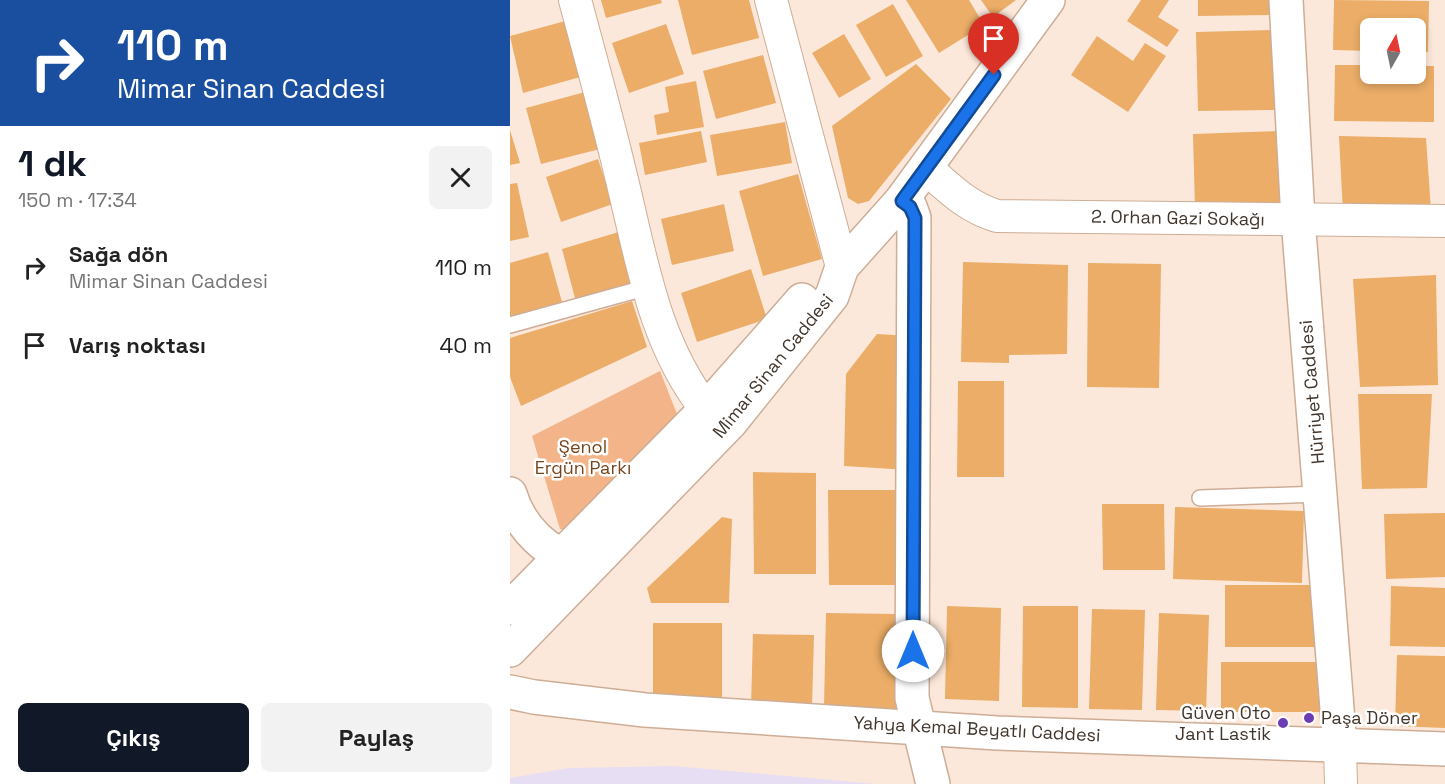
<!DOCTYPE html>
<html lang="tr">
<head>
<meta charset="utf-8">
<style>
	body { margin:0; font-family:"Space Grotesk",sans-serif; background:#f2f2f2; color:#222; height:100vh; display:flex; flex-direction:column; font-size:22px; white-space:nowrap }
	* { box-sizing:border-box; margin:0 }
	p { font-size:20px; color:#767676 }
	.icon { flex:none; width:33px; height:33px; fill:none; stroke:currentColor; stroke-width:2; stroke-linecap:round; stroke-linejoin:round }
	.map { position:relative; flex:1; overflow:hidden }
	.panel { display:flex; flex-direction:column; background:#fff; width:510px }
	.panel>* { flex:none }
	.top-card { background:#1a4fa0; color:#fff; overflow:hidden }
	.needle { width:39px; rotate:9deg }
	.tools { position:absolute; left:850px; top:18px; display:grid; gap:12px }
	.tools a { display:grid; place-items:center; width:66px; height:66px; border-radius:9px; background:#fff; box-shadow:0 3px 9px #0003; font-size:30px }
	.pin { position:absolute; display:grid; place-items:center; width:51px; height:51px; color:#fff; margin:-62px -26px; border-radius:50% 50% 50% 0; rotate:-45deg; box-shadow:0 0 6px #0007 }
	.pin .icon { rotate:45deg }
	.me { position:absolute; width:66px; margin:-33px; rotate:0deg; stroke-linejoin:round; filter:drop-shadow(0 0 4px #0008) }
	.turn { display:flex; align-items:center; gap:21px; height:126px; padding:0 18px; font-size:27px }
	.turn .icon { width:78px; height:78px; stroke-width:2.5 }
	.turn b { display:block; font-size:42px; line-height:51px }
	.round { display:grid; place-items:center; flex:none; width:63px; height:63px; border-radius:9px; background:#f2f2f2 }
	.head { display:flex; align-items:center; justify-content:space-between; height:102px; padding:0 18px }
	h1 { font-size:36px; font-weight:600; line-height:45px; color:#111827 }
	.cta { display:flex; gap:12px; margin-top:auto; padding:12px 18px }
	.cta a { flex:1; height:69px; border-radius:9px; background:#111827; color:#fff; font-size:24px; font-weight:600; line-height:69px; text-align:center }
	.cta a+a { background:#f2f2f2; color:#222 }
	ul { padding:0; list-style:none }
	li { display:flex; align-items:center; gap:18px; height:78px; padding:0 18px }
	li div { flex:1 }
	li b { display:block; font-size:22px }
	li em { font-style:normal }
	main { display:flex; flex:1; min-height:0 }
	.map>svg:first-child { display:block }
</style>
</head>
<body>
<main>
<section class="panel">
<div class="top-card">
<div class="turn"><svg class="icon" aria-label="right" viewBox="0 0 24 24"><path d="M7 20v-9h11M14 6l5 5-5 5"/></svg><div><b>110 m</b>Mimar Sinan Caddesi</div></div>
</div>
<div class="head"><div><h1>1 dk</h1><p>150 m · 17:34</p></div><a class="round"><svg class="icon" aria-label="close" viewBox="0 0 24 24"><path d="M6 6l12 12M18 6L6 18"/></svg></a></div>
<ul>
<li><svg class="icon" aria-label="right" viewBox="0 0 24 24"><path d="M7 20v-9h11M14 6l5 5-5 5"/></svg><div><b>Sağa dön</b><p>Mimar Sinan Caddesi</p></div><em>110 m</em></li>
<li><svg class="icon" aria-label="arrive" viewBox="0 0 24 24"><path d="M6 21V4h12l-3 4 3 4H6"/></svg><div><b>Varış noktası</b></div><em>40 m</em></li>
</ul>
<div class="cta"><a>Çıkış</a><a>Paylaş</a></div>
</section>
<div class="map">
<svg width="935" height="784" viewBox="0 0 935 784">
	<rect width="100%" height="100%" fill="#fce8da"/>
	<!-- education -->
	<path fill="#e7def3" d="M164,766L367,784H0V778L59,768Z"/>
	<!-- green -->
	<path fill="#f2b488" d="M150,371L169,419L62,529H50L22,436Z"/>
	<!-- building -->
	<g fill="#ebad67">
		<path d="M91,0H151L152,3L96,18Z"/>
		<path d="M168,0H239L249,38L182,55Z"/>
		<path d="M396,0H459L474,25L429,53Z"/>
		<path d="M471,0H506L483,17Z"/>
		<path d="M631,0H659L648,17L669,30L657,47L617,21Z"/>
		<path d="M688,0H760V15L688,16Z"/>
		<path d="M824,0L919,1L918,52H906V28H861V51L823,50Z"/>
		<path d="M383,4L413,56L376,77L346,25Z"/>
		<path d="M59,20L74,76L13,93L0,36Z"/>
		<path d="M156,24L174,74L119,93L102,43Z"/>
		<path d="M767,30L768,110L688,111L686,32Z"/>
		<path d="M334,34L361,79L329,98L302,53Z"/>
		<path d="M587,36L623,61L635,43L656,56L618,112L561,75Z"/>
		<path d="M253,55L266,103L206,119L193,71Z"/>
		<path d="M406,64L441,99L359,201L348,204L338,198L322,126Z"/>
		<path d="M825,65H861V74H906V66H924V122L824,121Z"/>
		<path d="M186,81L194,127L147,135L144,115L159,112L155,87Z"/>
		<path d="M75,92L90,149L31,164L16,108Z"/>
		<path d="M275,122L282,163L207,176L200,135Z"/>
		<path d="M0,130L10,163L0,165Z"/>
		<path d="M191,131L197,162L135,175L129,143Z"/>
		<path d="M769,131L772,206L685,209L683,134Z"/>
		<path d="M829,136L916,138L921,211L833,213Z"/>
		<path d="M88,159L103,204L51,222L36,177Z"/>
		<path d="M288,174L312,259L253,276L229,191Z"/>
		<path d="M7,183L19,237L0,241V184Z"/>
		<path d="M214,204L224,251L162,265L151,219Z"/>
		<path d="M112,231L123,280L118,289L66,302L52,249Z"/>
		<path d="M38,252L52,302L0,317V263Z"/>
		<path d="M453,262L558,265L557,354L499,355V363L451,362Z"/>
		<path d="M578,263L651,264L649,388L577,387Z"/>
		<path d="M241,269L257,319L187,342L171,293Z"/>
		<path d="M926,275L928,385L850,387L843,279Z"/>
		<path d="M122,301L137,347L11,406L0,377V338Z"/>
		<path d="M367,334L401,336L399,470L334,466L336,374Z"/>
		<path d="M448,381H494V477H447Z"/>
		<path d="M848,394H922L917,488L852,489Z"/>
		<path d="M243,472L306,473V574H244Z"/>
		<path d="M318,490H390L391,585H319Z"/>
		<path d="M592,504H654L655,570H593Z"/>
		<path d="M665,507L794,511L792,583L663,579Z"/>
		<path d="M935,513V577L876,579L874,514Z"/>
		<path d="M212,517L222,519L219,603H141L137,588Z"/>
		<rect x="715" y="585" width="92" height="62"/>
		<path d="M881,586L935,588V647L880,646Z"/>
		<path d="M437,606L491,608L489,701L435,699Z"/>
		<path d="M513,606H568V708L512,707Z"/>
		<path d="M582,609L635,610L632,710L579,709Z"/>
		<path d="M316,613L387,614L386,709L314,707Z"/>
		<path d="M649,613L699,615L696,711L646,710Z"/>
		<rect x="143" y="623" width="69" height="79"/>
		<path d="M243,634L304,635L302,707L241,706Z"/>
		<path d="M887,655L935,656V728L885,726Z"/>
		<rect x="711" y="662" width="105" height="50"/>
	</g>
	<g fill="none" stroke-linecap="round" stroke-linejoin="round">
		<defs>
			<g id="lane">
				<path d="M0,325L138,287"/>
				<path d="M690,498L811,494"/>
			</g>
			<g id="street">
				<path d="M65,0C81,59 97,117 111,176C131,256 143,342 196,409"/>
				<path d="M261,0L332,267"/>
				<path d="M416,168C439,188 457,207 487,216L935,221"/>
				<path d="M830,746L831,784"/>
			</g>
			<g id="secondary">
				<path d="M776,0L788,219L830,746"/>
				<path d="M391,201L400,207L404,218L402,698L423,784"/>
				<path d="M0,494C9,525 38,559 72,558"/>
				<path d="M0,608L196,409L292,300"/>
				<path d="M0,650L221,422L322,296L332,267L391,201L538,0"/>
				<path d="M0,692L24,697L135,710L487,733L935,749"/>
			</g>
		</defs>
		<!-- lane casing -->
		<use href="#lane" stroke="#cdad96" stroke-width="18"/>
		<!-- street casing -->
		<use href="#street" stroke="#cdad96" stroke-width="34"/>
		<!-- secondary casing -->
		<use href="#secondary" stroke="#cdad96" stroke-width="36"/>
		<!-- lane -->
		<use href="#lane" stroke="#fff" stroke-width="15"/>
		<!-- street -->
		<use href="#street" stroke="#fff" stroke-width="32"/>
		<!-- secondary -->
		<use href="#secondary" stroke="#fff" stroke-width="33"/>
	</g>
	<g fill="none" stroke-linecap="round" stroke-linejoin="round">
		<defs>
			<path id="route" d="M403,651L405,218L400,207L392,201L484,75"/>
		</defs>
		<!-- route casing -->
		<use href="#route" stroke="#114b97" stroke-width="15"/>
		<!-- route -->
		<use href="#route" stroke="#1a73e8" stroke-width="10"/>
	</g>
	<!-- markers -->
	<g fill="#6b3cb4" stroke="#fff" stroke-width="2">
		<circle cx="799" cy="718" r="6"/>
		<circle cx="773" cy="723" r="6"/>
	</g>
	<g text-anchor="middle" stroke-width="5" stroke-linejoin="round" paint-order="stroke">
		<!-- street labels -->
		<g font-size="18" fill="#42352c" stroke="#fff">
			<text transform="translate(668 218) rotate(1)" y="6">2. Orhan Gazi Sokağı</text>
			<text transform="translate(263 366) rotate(-51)" y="6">Mimar Sinan Caddesi</text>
			<text transform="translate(802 392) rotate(-95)" y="6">Hürriyet Caddesi</text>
			<text transform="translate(467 729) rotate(3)" y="6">Yahya Kemal Beyatlı Caddesi</text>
		</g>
		<!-- park labels -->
		<g font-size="18" fill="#76451d" stroke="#fff">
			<text x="73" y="453">Şenol<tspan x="73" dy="21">Ergün Parkı</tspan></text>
		</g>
		<!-- poi labels -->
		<g font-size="18" fill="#42352c" stroke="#fff" text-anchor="end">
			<text x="761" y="719">Güven Oto<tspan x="761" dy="21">Jant Lastik</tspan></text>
			<text x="811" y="724" text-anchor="start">Paşa Döner</text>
		</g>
	</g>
</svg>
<div class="tools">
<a><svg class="needle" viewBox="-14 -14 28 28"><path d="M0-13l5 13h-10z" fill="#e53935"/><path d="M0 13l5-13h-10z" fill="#767676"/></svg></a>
</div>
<div class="pin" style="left:484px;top:75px;background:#d93025"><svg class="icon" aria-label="arrive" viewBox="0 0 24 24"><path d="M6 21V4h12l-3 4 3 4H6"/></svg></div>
<svg class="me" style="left:403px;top:651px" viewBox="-20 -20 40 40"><circle r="19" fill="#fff"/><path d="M0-13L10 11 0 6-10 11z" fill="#1a73e8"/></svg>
</div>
</main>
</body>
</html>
